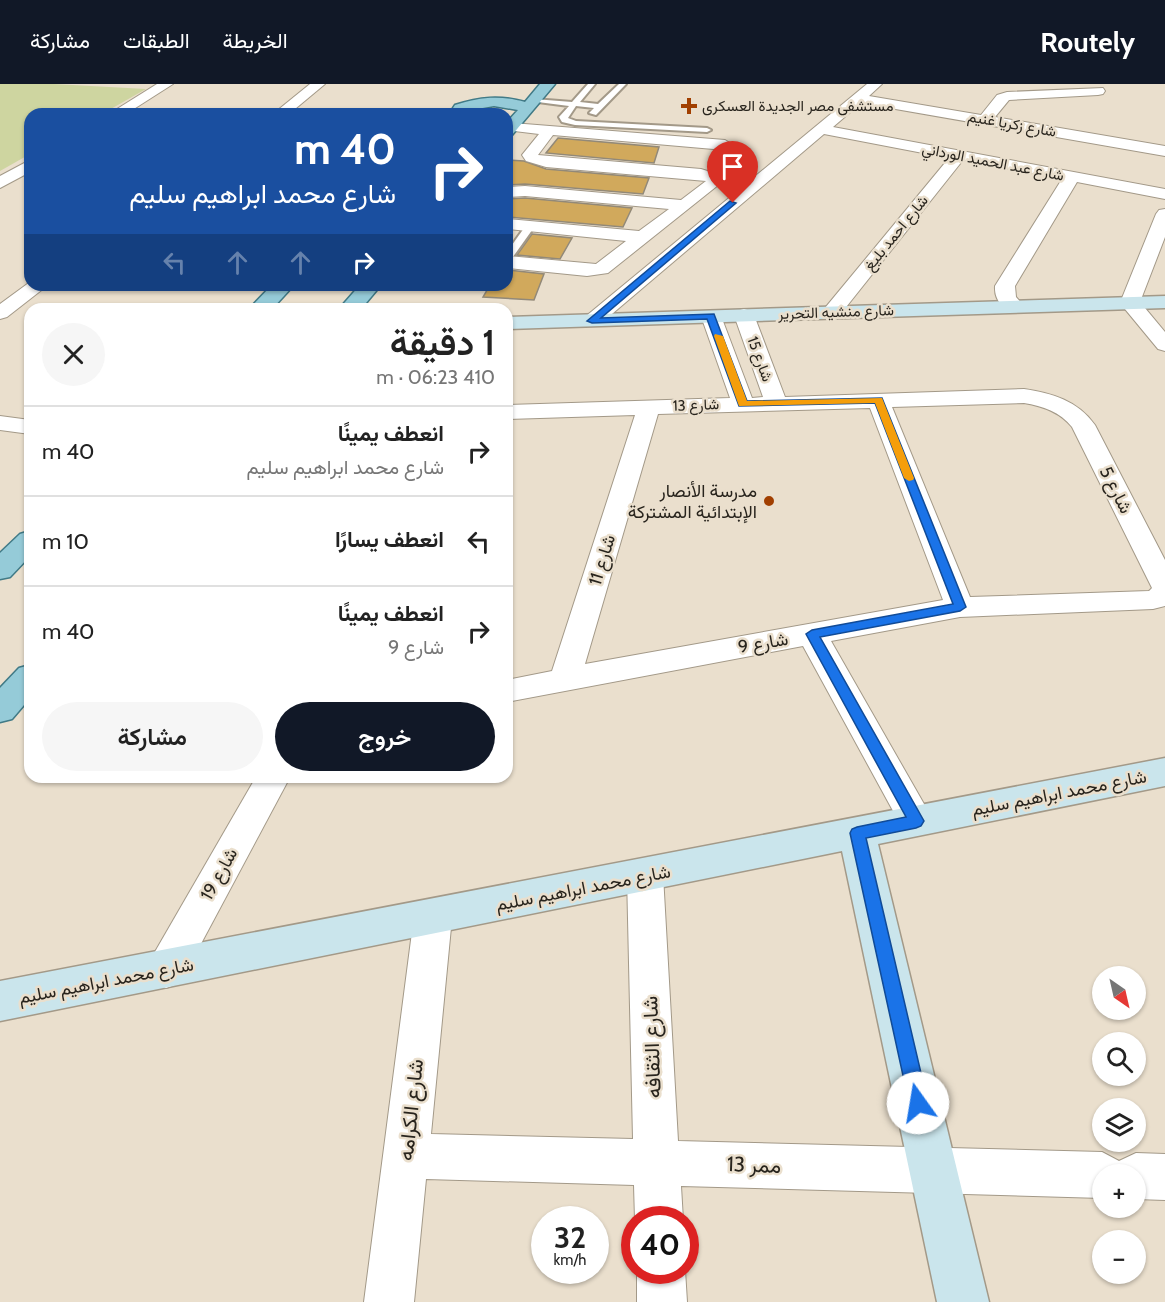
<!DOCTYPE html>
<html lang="ar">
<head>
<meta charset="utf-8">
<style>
	body { margin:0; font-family:Cabin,Vazirmatn,sans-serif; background:#f6f6f6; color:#222; direction:rtl; height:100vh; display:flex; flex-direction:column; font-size:22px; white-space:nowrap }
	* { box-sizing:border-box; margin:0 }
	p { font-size:20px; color:#767676 }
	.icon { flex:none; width:33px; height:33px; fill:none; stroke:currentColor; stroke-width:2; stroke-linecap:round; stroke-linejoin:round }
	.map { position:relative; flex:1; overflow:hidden; direction:ltr }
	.sheet { position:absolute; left:24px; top:219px; width:489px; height:480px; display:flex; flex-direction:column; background:#fff; border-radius:18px; box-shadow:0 2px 4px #0004; direction:rtl }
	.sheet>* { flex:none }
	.hud { position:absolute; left:24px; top:24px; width:489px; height:183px; border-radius:18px; box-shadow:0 2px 4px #0004; direction:rtl; background:#1a4fa0; color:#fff; overflow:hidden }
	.needle { width:39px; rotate:146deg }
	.tools { position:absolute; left:1092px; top:882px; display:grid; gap:12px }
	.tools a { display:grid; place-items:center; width:54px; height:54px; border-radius:50%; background:#fff; box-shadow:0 2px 4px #0004; font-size:30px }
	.speed { position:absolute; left:531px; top:1122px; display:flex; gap:12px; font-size:30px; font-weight:700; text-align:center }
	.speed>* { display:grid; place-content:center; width:78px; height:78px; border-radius:50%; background:#fff; box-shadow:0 2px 4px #0004; line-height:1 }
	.speed small { font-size:15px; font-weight:400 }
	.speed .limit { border:9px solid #d22; background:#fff; color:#111 }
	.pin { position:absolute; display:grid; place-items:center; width:51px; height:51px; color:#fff; margin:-62px -26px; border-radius:50% 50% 50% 0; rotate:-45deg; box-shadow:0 0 6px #0007 }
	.pin .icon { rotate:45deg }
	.me { position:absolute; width:66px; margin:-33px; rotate:347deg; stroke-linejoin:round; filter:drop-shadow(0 0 4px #0008) }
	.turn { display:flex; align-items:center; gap:21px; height:126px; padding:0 18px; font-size:27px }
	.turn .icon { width:78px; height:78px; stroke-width:2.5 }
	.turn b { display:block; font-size:42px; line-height:51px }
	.lanes { display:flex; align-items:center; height:57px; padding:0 18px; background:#0003; justify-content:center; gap:30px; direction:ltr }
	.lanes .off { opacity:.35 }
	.round { display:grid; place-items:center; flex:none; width:63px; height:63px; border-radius:32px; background:#f6f6f6 }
	.overview { display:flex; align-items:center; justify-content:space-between; height:102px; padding:0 18px }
	h1 { font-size:36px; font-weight:600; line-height:45px }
	.cta { display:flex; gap:12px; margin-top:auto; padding:12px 18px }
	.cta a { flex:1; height:69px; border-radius:36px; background:#111827; color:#fff; font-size:24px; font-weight:600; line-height:69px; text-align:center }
	.cta a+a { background:#f6f6f6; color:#222 }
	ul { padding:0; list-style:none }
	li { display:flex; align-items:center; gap:18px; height:90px; padding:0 18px; border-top:2px solid #e0e0e0 }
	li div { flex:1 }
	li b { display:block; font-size:22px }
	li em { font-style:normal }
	header { display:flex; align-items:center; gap:36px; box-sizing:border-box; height:84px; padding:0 30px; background:#111827; color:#fff }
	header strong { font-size:28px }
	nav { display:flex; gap:33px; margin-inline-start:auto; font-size:21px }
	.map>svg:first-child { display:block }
</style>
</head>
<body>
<header>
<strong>Routely</strong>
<nav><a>الخريطة</a><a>الطبقات</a><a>مشاركة</a></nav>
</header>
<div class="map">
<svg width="1165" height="1218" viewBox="0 0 1165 1218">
	<rect width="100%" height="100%" fill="#eadfcd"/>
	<!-- green -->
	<path fill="#ced5a0" d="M0,0H54L146,5L102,30H30V70L0,87Z"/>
	<!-- building -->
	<g fill="#d1a95c" stroke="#928978" stroke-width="1.5">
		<path d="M558,54L659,63L654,79L546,69Z"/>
		<path d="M507,76L524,77L546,85L649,94L643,110L525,100L507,101Z"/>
		<path d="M525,114L632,124L623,143L507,133V115Z"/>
		<path d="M532,150L572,154L560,175L517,171Z"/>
		<path d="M507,186L544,190L534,216L483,213L490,201H507Z"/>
	</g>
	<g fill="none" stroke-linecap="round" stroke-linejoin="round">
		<defs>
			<g id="lane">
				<path d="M588,0H595L580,18L598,20L619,0H626L596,31L589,29L594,24L576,22L568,34L576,37L707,44L711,46L707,48L575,41L562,38L559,33L569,22L530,17L534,15L572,18Z"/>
				<path d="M527,140L535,142L510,177L507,178V168Z"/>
			</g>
			<g id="street">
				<path d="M157,0H173L126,30H109Z"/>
				<path d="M310,0H325L289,30H273Z"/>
				<path d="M867,0H882L869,12L981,31L997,11L1007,8L1103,4L1105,7L1103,10L1098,11L1009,16L995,33L1165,62V72L861,19L833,43L1165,105V115L1077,98L1015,202L1016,213L1024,222L1021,226C1006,230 994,218 995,202L1062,95L963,76L839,232H825L822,228L825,224L949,74L824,50L599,241H585L582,237L585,233Z"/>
				<path d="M512,39L725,56L733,61L725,66L553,51L538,71L701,85L720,91L722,98L608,189L587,192L507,184V172L596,180L626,157L507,145V135L639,147L669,125L525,112L507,113V103L525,102L681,116L706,97L546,83L526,77L522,71L539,50L507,46V40Z"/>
				<path d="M30,76V88L0,104V92Z"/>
				<path d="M1165,125V153L1140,218L1165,248V267L1158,265L1120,219L1156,130L1159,126Z"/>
				<path d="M30,198V201H48L7,233L0,235V220Z"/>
				<path d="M744,225L751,227L754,231L785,313L1024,305C1052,309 1078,317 1095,341L1165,476V522L1153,525L960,533L831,557L928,727L934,737L928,747L916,751L904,747L803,562L507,618V596L552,587L635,331L507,335V321L730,314L701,232L704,228H718L721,232L752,314L763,313L734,231L737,227ZM1024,319C1043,322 1060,328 1072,343L1152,504L1149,507L970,513L892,323ZM870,324L943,516L585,580L658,330Z"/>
				<path d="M0,332L30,336V350L0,346Z"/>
				<path d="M256,693H290L180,899L166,904L152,899L146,886L152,873Z"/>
				<path d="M645,775L658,780L663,791L678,1057L1102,1068L1119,1077L1136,1069L1165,1070V1116L1136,1115V1090H1102V1114L681,1102L683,1136H635L634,1101L426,1095L414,1218H364L414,833L420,821L433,816L446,821L452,833L431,1050L633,1055L627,791L632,780Z"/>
				<path d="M637,1186H685L687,1218H637Z"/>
			</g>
			<g id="secondary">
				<path d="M1165,212V224L507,245V233Z"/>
				<path d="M1165,674V702L878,760L989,1218H937L842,767L0,937V897Z"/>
			</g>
			<g id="primary">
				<path d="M540,0H555L512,51L507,53V38L518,26L494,22L460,28L453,24L455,21C479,13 500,11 525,18Z"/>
				<path d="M272,201H294L272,225H249Z"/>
				<path d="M360,201H381L361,225H339Z"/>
				<path d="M30,447V472L10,493L0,495V469L20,450Z"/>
				<path d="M30,581V614L12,635L0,638V604L19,584Z"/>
			</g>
		</defs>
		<!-- lane casing -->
		<use href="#lane" stroke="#a39988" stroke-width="4"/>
		<!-- street casing -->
		<use href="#street" stroke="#a39988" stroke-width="2"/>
		<!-- secondary casing -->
		<use href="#secondary" stroke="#a39988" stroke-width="3"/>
		<!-- primary casing -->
		<use href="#primary" stroke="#417a86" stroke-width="3"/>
		<!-- lane -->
		<use href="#lane" fill="#fff" fill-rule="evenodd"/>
		<!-- street -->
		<use href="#street" fill="#fff" fill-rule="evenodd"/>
		<!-- secondary -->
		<use href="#secondary" fill="#cae5ec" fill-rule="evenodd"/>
		<!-- primary -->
		<use href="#primary" fill="#95cbd8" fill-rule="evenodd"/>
	</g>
	<!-- route -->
	<path fill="#1a73e8" stroke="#114b97" stroke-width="1.5" d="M730,117L736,119L601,234L714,230L747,317L882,314L966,523L960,527L820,553L924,737L921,742L916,744L866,754L928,1019L925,1025L918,1028L911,1025L909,1019L850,749L852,745L857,743L906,733L806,550L812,546L953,520L875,319L739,322L707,235L592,239L587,237Z"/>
	<!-- slow -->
	<path fill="#f59e0b" d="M715,250L723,252L747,317L882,314L914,394L913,396L909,397L904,394L875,319L739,322L714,252Z"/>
	<!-- markers -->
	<g fill="#a13f00" stroke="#eadfcd" stroke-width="2">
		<path d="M686 13h6v6h6v6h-6v6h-6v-6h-6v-6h6z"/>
		<circle cx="769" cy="417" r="6"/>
	</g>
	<g text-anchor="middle" stroke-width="5" stroke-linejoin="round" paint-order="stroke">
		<!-- far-poi labels -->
		<g font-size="15" fill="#28241d" stroke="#eadfcd" text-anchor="start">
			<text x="702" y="27">مستشفى مصر الجديدة العسكرى</text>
		</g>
		<!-- far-street labels -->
		<g font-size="15" fill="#28241d" stroke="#eadfcd">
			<text transform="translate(1012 40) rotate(10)" y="5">شارع زكريا غنيم</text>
			<text transform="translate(993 78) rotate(11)" y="5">شارع عبد الحميد الورداني</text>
			<text transform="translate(896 149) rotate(-51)" y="5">شارع احمد بليغ</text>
			<text transform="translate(836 228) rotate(-2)" y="5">شارع منشيه التحرير</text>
			<text transform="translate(760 275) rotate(70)" y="5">شارع 15</text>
			<text transform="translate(696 321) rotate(-2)" y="5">شارع 13</text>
		</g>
		<!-- street labels -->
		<g font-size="18" fill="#28241d" stroke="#eadfcd">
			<text transform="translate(1116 406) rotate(63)" y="6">شارع 5</text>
			<text transform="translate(602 476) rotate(-73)" y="6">شارع 11</text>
			<text transform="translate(763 559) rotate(-10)" y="6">شارع 9</text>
			<text transform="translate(1059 709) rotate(-11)" y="6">شارع محمد ابراهيم سليم</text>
			<text transform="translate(219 790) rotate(-61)" y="6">شارع 19</text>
			<text transform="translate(583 804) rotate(-11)" y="6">شارع محمد ابراهيم سليم</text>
			<text transform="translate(106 897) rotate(-11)" y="6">شارع محمد ابراهيم سليم</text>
		</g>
		<!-- poi labels -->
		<g font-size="18" fill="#28241d" stroke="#eadfcd" text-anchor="end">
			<text x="757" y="413">مدرسة الأنصار<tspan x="757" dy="21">الإبتدائية المشتركة</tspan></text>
		</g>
		<!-- near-street labels -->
		<g font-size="21" fill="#28241d" stroke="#eadfcd">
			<text transform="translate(652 963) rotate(-92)" y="7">شارع الثقافه</text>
			<text transform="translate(411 1026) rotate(-84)" y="7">شارع الكرامه</text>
			<text transform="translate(754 1081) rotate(2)" y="7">ممر 13</text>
		</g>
	</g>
</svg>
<div class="tools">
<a><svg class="needle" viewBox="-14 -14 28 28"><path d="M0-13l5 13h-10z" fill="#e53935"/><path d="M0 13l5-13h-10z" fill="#767676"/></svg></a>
<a><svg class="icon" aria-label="search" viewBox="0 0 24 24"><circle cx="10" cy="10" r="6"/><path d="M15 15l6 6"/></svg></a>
<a><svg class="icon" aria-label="layers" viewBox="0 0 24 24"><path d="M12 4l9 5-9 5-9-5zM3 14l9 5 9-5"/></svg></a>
<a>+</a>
<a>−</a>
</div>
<div class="speed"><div>32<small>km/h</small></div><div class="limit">40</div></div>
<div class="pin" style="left:733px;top:119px;background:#d93025"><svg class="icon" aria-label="arrive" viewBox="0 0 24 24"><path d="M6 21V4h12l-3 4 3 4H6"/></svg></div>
<svg class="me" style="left:918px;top:1019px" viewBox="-20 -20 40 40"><circle r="19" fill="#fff"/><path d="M0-13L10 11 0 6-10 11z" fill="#1a73e8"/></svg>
<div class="hud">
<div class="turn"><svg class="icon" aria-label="right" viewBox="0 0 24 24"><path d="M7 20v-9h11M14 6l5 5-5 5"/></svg><div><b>40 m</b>شارع محمد ابراهيم سليم</div></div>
<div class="lanes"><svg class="icon off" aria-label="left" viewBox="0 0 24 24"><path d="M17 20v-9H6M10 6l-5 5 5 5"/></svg><svg class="icon off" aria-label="ahead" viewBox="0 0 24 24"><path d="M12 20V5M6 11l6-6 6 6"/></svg><svg class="icon off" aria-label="ahead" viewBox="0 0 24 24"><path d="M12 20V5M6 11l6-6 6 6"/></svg><svg class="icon" aria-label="right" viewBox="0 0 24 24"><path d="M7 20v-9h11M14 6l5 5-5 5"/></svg></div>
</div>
<section class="sheet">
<div class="overview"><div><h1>1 دقيقة</h1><p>410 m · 06:23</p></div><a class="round"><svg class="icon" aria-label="close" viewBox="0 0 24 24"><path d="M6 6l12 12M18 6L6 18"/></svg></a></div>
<ul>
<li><svg class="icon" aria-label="right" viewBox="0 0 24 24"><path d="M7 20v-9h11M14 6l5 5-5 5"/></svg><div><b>انعطف يمينًا</b><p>شارع محمد ابراهيم سليم</p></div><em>40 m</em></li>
<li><svg class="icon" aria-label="left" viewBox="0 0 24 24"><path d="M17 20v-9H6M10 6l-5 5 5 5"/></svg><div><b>انعطف يسارًا</b></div><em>10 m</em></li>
<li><svg class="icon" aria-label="right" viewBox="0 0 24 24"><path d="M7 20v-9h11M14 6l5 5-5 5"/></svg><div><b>انعطف يمينًا</b><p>شارع 9</p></div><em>40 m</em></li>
</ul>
<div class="cta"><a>خروج</a><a>مشاركة</a></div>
</section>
</div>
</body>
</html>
